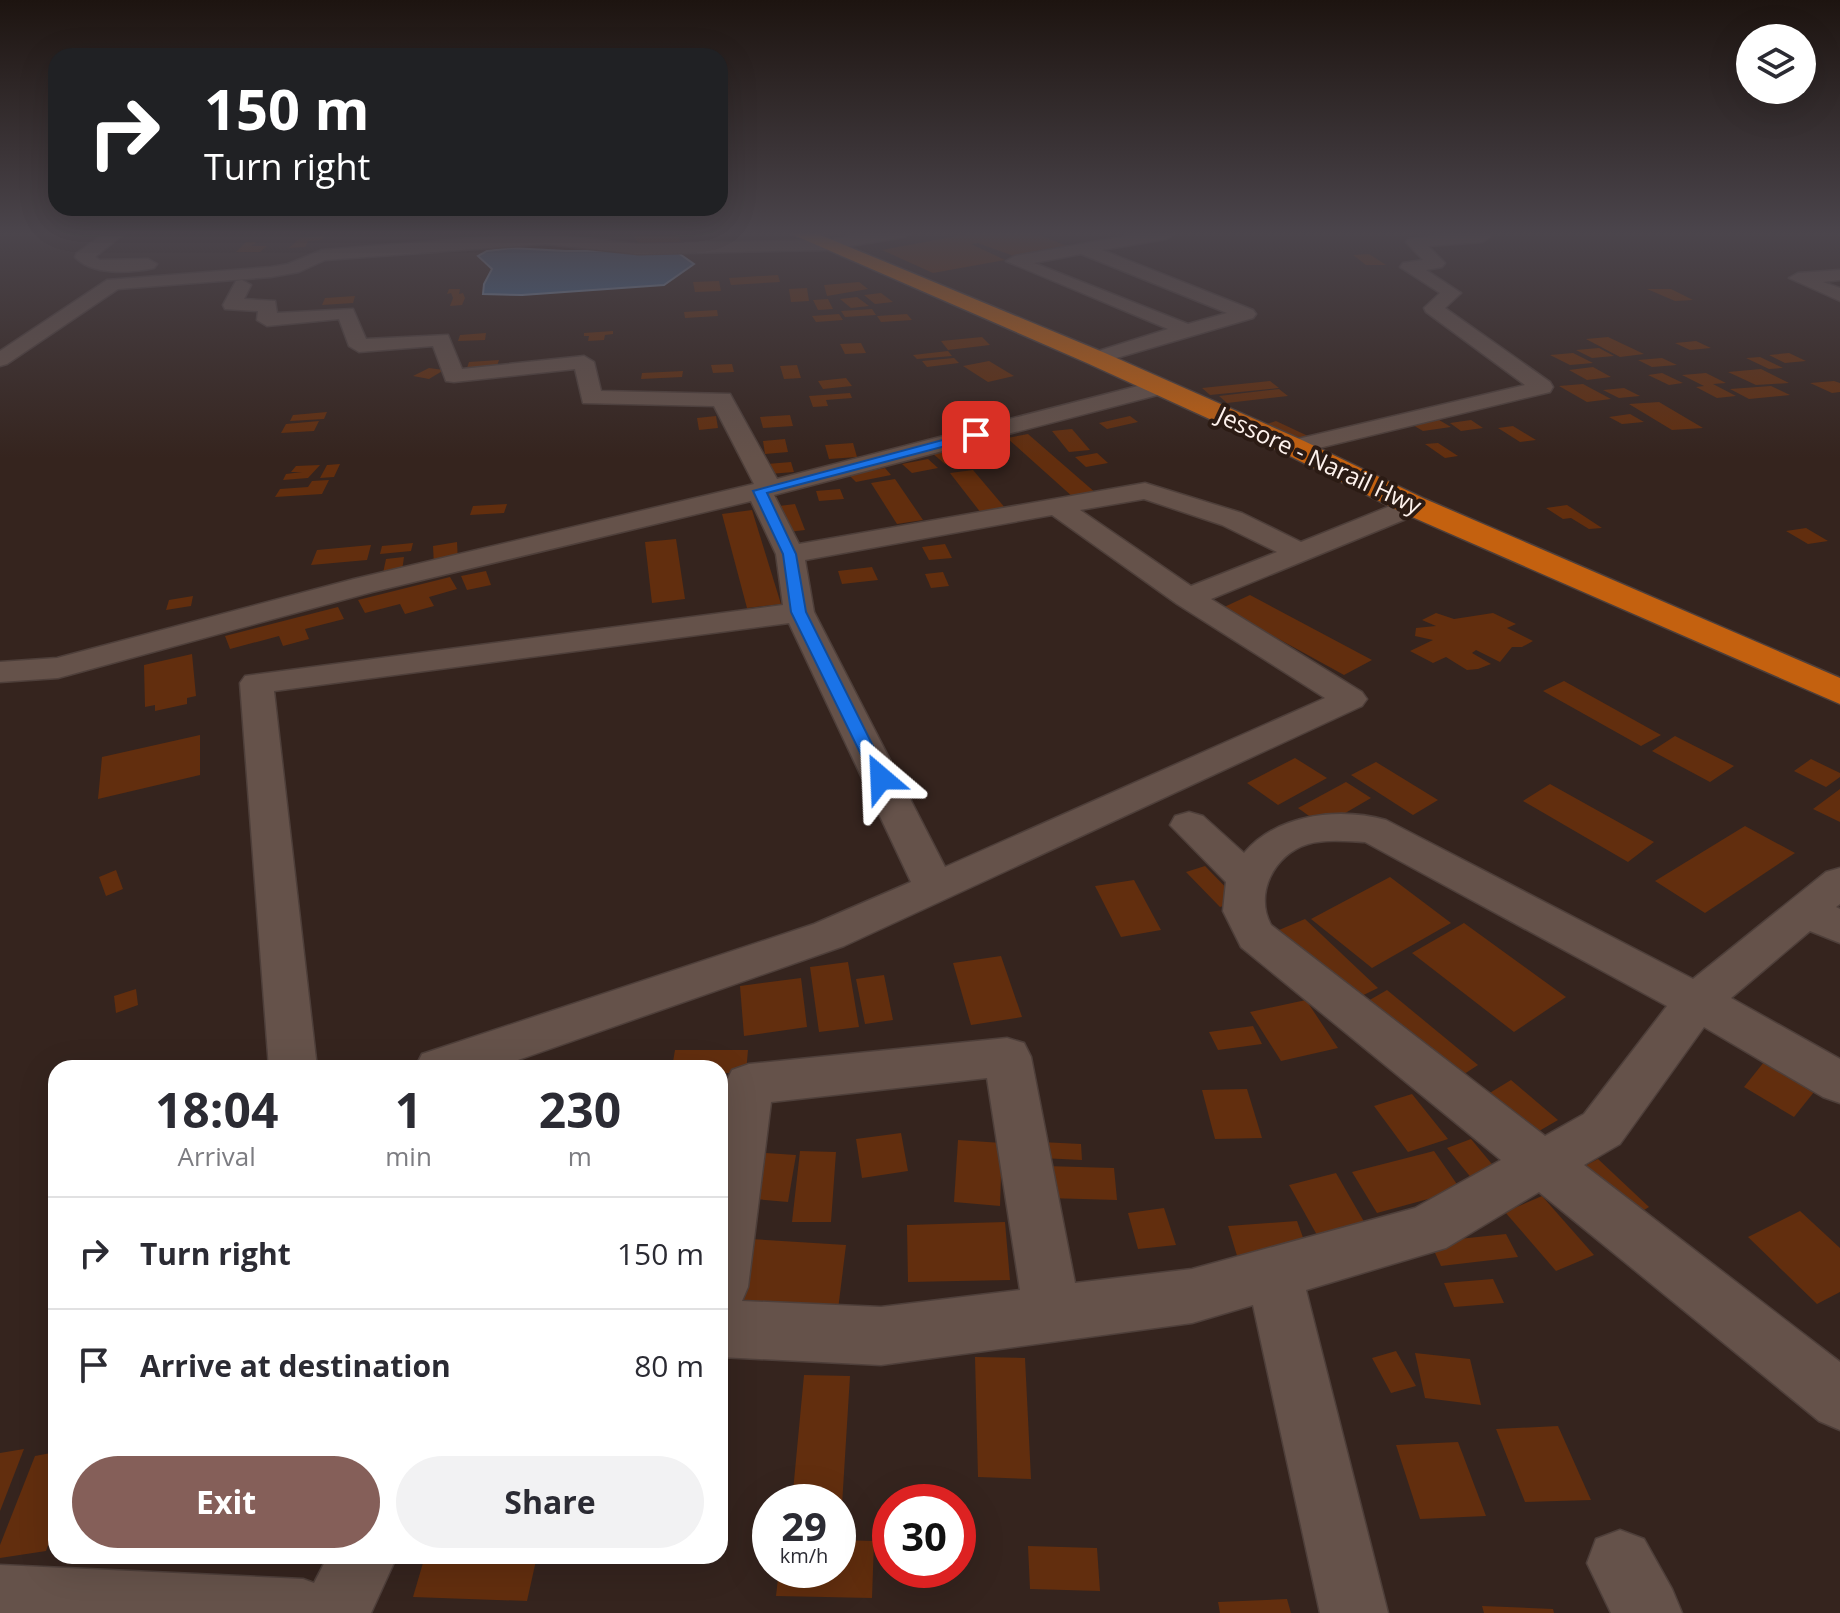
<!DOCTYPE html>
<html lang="en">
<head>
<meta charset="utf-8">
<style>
	body { margin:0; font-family:"Open Sans",sans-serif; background:#f2f2f3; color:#2b2b33; height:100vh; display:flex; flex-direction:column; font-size:30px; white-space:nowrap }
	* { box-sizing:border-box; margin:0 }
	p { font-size:26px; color:#7c7c81 }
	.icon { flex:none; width:44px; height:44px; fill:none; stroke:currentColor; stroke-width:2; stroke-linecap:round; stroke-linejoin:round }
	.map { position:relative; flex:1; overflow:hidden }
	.details { position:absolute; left:48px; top:1060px; width:680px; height:504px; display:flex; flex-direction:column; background:#fff; border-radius:24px; box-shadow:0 8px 32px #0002 }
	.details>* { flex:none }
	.banner { position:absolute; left:48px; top:48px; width:680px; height:168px; border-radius:24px; box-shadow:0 8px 32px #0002; background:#202124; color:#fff; overflow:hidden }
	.buttons { position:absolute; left:1736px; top:24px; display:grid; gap:16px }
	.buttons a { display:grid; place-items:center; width:80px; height:80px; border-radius:50%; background:#fff; box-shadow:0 8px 32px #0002; font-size:40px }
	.speed { position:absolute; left:752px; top:1484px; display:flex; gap:16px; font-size:40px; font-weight:700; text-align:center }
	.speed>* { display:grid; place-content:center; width:104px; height:104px; border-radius:50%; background:#fff; box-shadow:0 8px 32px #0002; line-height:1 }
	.speed small { font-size:20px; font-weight:400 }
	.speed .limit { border:12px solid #d22; background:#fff; color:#111 }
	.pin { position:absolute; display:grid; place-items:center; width:68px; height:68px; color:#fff; margin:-34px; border-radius:16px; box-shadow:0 4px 12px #0006 }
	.me { position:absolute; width:88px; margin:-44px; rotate:334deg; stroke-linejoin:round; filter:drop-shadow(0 0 6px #0008) }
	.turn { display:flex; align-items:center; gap:28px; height:168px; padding:0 24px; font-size:36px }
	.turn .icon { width:104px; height:104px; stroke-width:2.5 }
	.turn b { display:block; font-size:56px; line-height:68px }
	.eta { display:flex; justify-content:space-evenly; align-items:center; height:136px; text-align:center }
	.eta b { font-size:48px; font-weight:700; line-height:56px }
	.primary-button { display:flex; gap:16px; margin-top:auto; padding:16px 24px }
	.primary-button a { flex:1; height:92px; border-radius:48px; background:#855f59; color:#fff; font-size:32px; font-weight:700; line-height:92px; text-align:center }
	.primary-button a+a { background:#f2f2f3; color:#2b2b33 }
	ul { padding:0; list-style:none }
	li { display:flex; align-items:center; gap:24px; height:112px; padding:0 24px; border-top:2px solid #e1e1e2 }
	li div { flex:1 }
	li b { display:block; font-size:30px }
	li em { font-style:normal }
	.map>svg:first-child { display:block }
</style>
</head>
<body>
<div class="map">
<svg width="1840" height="1613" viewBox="0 0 1840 1613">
	<rect width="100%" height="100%" fill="#35241e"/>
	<!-- water -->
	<path fill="#446f9c" stroke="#7c96b4" stroke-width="2" d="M511,248L566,251L674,250L694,264L664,285L522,295L483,294L484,284L492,269L478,256L487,251Z"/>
	<!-- building -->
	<g fill="#622e0e">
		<path d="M676,232L683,245L640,248L634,235Z"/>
		<path d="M979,232H1032L1072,248L1019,258L978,243L971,244L1005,260L933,273L882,250Z"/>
		<path d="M324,236L322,240L308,241L305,247L289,248L300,238Z"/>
		<path d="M246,242H257L251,246H267L260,252H236Z"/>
		<path d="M1369,254L1386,265H1366L1353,255Z"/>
		<path d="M778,275L780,282L731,285L729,278Z"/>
		<path d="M719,281L721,291L695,292L693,282Z"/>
		<path d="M859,282L868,289L827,296L824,285Z"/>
		<path d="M807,288L809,301L791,302L789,289Z"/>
		<path d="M449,289H460L459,294L463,293L465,298L462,305L450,306L453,298L451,293L447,294Z"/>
		<path d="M1647,289H1671L1693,300L1675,301Z"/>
		<path d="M881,293L893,302L875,304L864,295Z"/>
		<path d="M355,296L353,303L322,305L325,298Z"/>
		<path d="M857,297L869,306L851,308L840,299Z"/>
		<path d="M828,299L833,309L818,310L813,300Z"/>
		<path d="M872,309L876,315L845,317L841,311Z"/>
		<path d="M717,310L718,316L685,318L684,312Z"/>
		<path d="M839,314L843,320L816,322L812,316Z"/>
		<path d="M907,314L912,320L881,322L877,316Z"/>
		<path d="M613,331V334L605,335L604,340L588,341L589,336H584V333Z"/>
		<path d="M486,333L485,340L458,341L460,335Z"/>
		<path d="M982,337L990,345L948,350L941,341Z"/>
		<path d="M1608,337L1644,354L1620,357L1586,339Z"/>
		<path d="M1696,341L1711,348L1690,350L1675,343Z"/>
		<path d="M861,343L866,353L845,354L840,344Z"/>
		<path d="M1599,348L1614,356L1592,358L1576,350Z"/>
		<path d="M948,351L952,356L917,359L913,355Z"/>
		<path d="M1573,353L1593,363L1570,365L1550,355Z"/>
		<path d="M1789,353L1806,361L1785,363L1769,355Z"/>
		<path d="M1760,357L1783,368L1769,369L1746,358Z"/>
		<path d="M954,358L959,363L927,367L922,361Z"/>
		<path d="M1662,358L1677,365L1652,367L1638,360Z"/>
		<path d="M499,360L497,366L467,368L469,362Z"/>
		<path d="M989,361L1014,376L988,382L963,366Z"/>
		<path d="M732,364L734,372L713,373L711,365Z"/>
		<path d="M797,365L801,378L784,379L780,366Z"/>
		<path d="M1593,367L1611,377L1587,380L1569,370Z"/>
		<path d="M429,368L444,370L429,379L413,376Z"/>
		<path d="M1761,369L1789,383L1756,385L1728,372Z"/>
		<path d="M683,371L682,377L641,379L642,373Z"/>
		<path d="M1662,373L1683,383L1669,385L1648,375Z"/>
		<path d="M1706,373L1726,383L1713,384L1736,396L1717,398L1696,387L1704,386L1682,375Z"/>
		<path d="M846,378L852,386L823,389L818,381Z"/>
		<path d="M1270,381L1279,388L1210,395L1202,388Z"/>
		<path d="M1834,381L1840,383V392L1832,393L1810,383Z"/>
		<path d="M1583,384L1611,399L1587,402L1559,386Z"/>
		<path d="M1771,386L1790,395L1749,399L1730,389Z"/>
		<path d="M1624,388L1640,396L1619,398L1603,390Z"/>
		<path d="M1279,389L1288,396L1227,403L1219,396Z"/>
		<path d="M850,393L852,398L826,400L828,406L813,407L809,396Z"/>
		<path d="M1659,402L1703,428L1672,430L1629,404Z"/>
		<path d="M996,406L1005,416L986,418L977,409Z"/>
		<path d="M327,412L324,419L290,421L293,415Z"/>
		<path d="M1630,414L1644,422L1622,424L1609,417Z"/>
		<path d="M790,415L793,426L763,428L760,417Z"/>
		<path d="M716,416L718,428L699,430L697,418Z"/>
		<path d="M1130,416L1138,422L1107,429L1099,423Z"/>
		<path d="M1434,417L1451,427L1423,431L1406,421Z"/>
		<path d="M1471,420L1483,428L1461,431L1450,423Z"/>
		<path d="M319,421L314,431L281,433L286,424Z"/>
		<path d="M1276,421L1308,436L1296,439L1264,425Z"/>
		<path d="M1513,426L1536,440L1520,442L1498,428Z"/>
		<path d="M1072,429L1090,450L1069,452L1052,431Z"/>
		<path d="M1028,434L1097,494L1074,498L1007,438Z"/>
		<path d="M785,439L788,452L765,454L763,441Z"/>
		<path d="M853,443L857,457L829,459L825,445Z"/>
		<path d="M1438,443L1458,456L1445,458L1425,444Z"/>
		<path d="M965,446L979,457L945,464L932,453Z"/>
		<path d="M1097,453L1108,463L1086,467L1075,457Z"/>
		<path d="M928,459L938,468L912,473L902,464Z"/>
		<path d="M791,462L794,472L769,474L767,464Z"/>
		<path d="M340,464L334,477L320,478L327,465Z"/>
		<path d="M320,465L308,478L283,480L286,474L302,472H291L296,466Z"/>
		<path d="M885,468L891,475L856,482L849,475Z"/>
		<path d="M973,470L1006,509L981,513L950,473Z"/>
		<path d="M895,479L923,520L897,524L871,483Z"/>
		<path d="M329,480L322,494L275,497L280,489L308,487L312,481Z"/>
		<path d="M840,489L844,499L819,501L816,491Z"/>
		<path d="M507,504L504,513L470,515L473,506Z"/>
		<path d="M795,504L805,530L780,533L771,507Z"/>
		<path d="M1567,505L1602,528L1589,529L1571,518L1563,519L1546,508Z"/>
		<path d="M752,510L781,604L747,608L722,514Z"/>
		<path d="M1806,528L1828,541L1808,544L1786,531Z"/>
		<path d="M676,539L685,599L652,603L645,542Z"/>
		<path d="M457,542L458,562L434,565L433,546Z"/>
		<path d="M413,543L411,551L380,554L382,546Z"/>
		<path d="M945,544L952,558L929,560L922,547Z"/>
		<path d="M371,545L367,560L311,565L317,550Z"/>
		<path d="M404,557L402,571L383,573L386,559Z"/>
		<path d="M872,567L878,580L842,584L838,571Z"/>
		<path d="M486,571L491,585L467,590L461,576Z"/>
		<path d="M943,572L949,586L931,588L925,574Z"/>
		<path d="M450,577L457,589L429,597L434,606L405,614L400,604L365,613L358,600Z"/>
		<path d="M1250,595L1372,660L1344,675L1222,608Z"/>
		<path d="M193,596L191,606L166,610L169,600Z"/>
		<path d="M338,607L344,619L305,629L309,639L283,646L279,636L230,649L225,636Z"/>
		<path d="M1436,613L1454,619L1493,613L1516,624L1507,628L1533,641L1522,647H1512L1500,662L1476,650L1472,653L1491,664L1478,669L1467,670L1446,657L1433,663L1410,651L1433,640L1415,636L1416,628L1436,626L1422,620Z"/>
		<path d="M192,654L196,696L187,698V704L155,711V705L145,707L144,665Z"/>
		<path d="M1564,681L1661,735L1641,746L1543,691Z"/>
		<path d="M200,735V775L98,799L102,757Z"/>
		<path d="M1675,736L1734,766L1710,782L1652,751Z"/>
		<path d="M1295,758L1327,778L1278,805L1247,783Z"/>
		<path d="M1811,759L1840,773V777L1826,787L1794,771Z"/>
		<path d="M1376,762L1438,800L1413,815L1351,775Z"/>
		<path d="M1346,782L1371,798L1323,826L1298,808Z"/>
		<path d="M1550,784L1654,842L1628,862L1523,801Z"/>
		<path d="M1840,789V822L1813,809Z"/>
		<path d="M1745,826L1795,853L1705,913L1655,881Z"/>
		<path d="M1205,866L1239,901L1220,907L1186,872Z"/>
		<path d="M116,870L123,889L106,896L99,877Z"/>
		<path d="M1390,877L1451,923L1372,968L1311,919Z"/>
		<path d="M1134,880L1161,930L1121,937L1095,886Z"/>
		<path d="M1305,919L1378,988L1351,1001L1279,930Z"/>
		<path d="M1464,923L1566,997L1514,1032L1412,953Z"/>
		<path d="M1001,956L1022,1017L971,1025L953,963Z"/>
		<path d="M848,962L859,1027L819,1032L810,967Z"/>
		<path d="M884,975L893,1020L865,1024L856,979Z"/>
		<path d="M801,978L807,1027L744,1036L740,986Z"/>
		<path d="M136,989L138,1005L116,1013L114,996Z"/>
		<path d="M1387,990L1478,1065L1452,1082L1361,1005Z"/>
		<path d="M1306,1000L1338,1048L1281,1061L1250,1012Z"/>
		<path d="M1253,1026L1262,1044L1218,1050L1209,1032Z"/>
		<path d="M675,1050H748L746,1073H720V1068H672Z"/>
		<path d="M1768,1057L1818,1087L1794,1117L1744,1087Z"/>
		<path d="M1511,1080L1558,1120L1534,1134L1488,1094Z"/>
		<path d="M1247,1089L1262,1138L1215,1139L1202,1090Z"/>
		<path d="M1412,1094L1448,1139L1408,1152L1374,1106Z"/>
		<path d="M901,1133L908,1171L862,1178L856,1139Z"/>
		<path d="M1471,1139L1506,1181L1481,1190L1447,1148Z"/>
		<path d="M958,1140L1002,1143L1000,1206L954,1202Z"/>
		<path d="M1041,1142L1081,1144L1082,1160L1041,1158Z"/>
		<path d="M800,1151L836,1152L831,1222H792Z"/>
		<path d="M1434,1151L1461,1190L1377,1213L1352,1172Z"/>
		<path d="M753,1152L796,1155L788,1202L743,1198Z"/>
		<path d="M1598,1159L1649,1207L1631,1218L1579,1169Z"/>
		<path d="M1045,1166L1114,1168L1117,1200L1047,1198Z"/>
		<path d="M1336,1173L1370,1232L1322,1244L1289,1185Z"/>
		<path d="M1542,1196L1594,1255L1556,1271L1505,1212Z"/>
		<path d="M1164,1208L1176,1245L1138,1249L1128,1213Z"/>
		<path d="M1800,1211L1840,1248V1292L1817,1304L1748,1237Z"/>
		<path d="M1297,1221L1309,1254L1238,1259L1228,1226Z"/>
		<path d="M1005,1222L1010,1280L908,1282L907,1225Z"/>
		<path d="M1506,1234L1518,1257L1441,1266L1430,1242Z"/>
		<path d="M751,1239L846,1245L837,1318L738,1312Z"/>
		<path d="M1493,1279L1504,1303L1454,1307L1444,1283Z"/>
		<path d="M1396,1351L1416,1386L1391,1393L1372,1358Z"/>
		<path d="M1415,1353L1470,1359L1481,1405L1425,1398Z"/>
		<path d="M975,1357L1025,1358L1031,1479L978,1477Z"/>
		<path d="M804,1375L850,1376L842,1505L838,1502H792Z"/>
		<path d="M1558,1426L1591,1500L1525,1502L1496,1429Z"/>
		<path d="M1458,1442L1486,1516L1420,1519L1396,1445Z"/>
		<path d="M24,1449L0,1511V1453Z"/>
		<path d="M56,1452V1523L46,1551L0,1558V1545L35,1456Z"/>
		<path d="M838,1540L874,1541L872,1598L776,1596L779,1570H838Z"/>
		<path d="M1028,1546L1097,1548L1100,1591L1030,1589Z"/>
		<path d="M425,1556H537L527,1601L413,1597Z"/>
		<path d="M1287,1599L1291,1613H1220L1218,1602Z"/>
		<path d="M1482,1606L1553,1609L1554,1613H1484Z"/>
	</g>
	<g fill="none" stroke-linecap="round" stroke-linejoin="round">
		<defs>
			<g id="minor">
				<path d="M107,232H126L95,257L100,260L148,259L157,264L154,268C131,273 92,276 75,257L77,253Z"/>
				<path d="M873,232H912L904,237L826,250L638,254L545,244L325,260L299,272L271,277L118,289L7,364L0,366V351L107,280L271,267L288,264L322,250L500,236L545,234L638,244L828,240Z"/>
				<path d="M1149,232L1174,234L1166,239L1102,250L1253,310L1256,314L1253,318L1096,364L1086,358L1089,354L1168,329L1006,261L1015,256ZM1081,254L1227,313L1188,324L1034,263Z"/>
				<path d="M1466,232H1486L1490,237L1482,242L1428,246L1445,263L1442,267L1426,270L1461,293L1445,308L1550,382L1553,387L1550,392L1294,454L1285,452L1282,447L1285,442L1525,385L1426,312L1424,308L1440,293L1400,267L1403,263L1423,260L1406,242L1408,239Z"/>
				<path d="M1840,270V280L1823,282L1840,288V301L1789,278L1798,273Z"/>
				<path d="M242,280L251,285L244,299L275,301L277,313L353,309L366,339L448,335L462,369L584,356L594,362L601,391L730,394L777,479L1161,380L1172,387L1169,392L774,495L799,544L1145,483L1242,513L1301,542L1405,500H1423L1427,506L1423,512L1211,599L1362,692L1367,699L1362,706L844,946L495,1068H415L422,1054L814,924L911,882L789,623L274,691L317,1068H269L240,683L245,676L783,605L776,554L751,501L372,592L58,678L0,682V662L57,658L354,579L754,484L714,406L583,403L575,369L454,382L446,381L433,346L359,352L349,346L339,319L267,326L257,320L258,311L225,309L223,305L236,281ZM1144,499L1222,525L1277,552L1191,586L1080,510ZM1052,515L1177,604L1325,698L945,867L814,612L805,560Z"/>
				<path d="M1189,812L1203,816L1244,853C1277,814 1339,807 1386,820L1693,979L1826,872L1840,868V904L1836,907L1840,909V943L1810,931L1731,998L1840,1059V1103L1823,1097L1704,1027L1620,1144L1584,1165L1840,1362V1430L1819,1421L1539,1192L1446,1248L1306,1290L1388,1613H1320L1253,1305L1192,1323L881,1365L720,1357V1113L725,1084L732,1070L749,1064L1007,1038L1024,1043L1031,1057L1075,1283L1192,1269L1415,1208L1501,1160L1241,947L1223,911L1226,882L1170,825L1175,816ZM1365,842L1667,1006L1584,1114L1545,1136L1271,925C1254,894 1274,854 1308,844C1325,839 1347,841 1365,842ZM987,1078L1020,1290L881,1307L742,1301L748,1287L771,1102Z"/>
				<path d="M1620,1530L1644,1539L1672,1589L1682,1613H1611L1587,1563L1596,1539Z"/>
				<path d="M328,1556H397L371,1613H0V1565L303,1579L314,1583Z"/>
			</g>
			<path id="trunk" d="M787,232H813L1105,353L1304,441L1425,499L1840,678V704L1403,513L1284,453L1087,363Z"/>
		</defs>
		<!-- minor casing -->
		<use href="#minor" stroke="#4e3f3a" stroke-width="3"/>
		<!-- trunk casing -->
		<use href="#trunk" stroke="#4e3f3a" stroke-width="3"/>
		<!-- minor -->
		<use href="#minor" fill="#65524a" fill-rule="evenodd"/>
		<!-- trunk -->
		<use href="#trunk" fill="#c4610f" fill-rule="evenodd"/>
	</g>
	<!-- sky -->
	<linearGradient id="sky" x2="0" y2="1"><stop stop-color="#1d1410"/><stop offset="0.51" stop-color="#4b454c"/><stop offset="1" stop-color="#4b454c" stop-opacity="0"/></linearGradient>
	<rect width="1840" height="458" fill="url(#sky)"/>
	<!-- route -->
	<path fill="#1a73e8" stroke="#114b97" stroke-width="2" d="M976,431L981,435L980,437L767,493L796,554L806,612L889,778L881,783L874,781L791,612L783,554L753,491Z"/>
	<g text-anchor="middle" stroke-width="8" stroke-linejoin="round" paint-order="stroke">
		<!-- far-street labels -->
		<g font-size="24" fill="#fef2ed" stroke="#2b1b14">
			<text transform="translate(1319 461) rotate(25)" y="8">Jessore - Narail Hwy</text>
		</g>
	</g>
</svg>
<div class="buttons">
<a><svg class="icon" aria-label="layers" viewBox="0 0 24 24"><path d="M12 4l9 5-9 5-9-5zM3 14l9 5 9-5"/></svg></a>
</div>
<div class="speed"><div>29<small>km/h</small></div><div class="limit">30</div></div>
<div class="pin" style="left:976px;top:435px;background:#d93025"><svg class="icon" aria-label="arrive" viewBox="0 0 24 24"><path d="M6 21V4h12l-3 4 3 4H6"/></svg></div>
<svg class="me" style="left:881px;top:778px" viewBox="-20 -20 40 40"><path d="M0-17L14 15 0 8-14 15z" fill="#1a73e8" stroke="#fff" stroke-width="4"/></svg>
<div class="banner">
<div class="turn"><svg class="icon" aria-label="right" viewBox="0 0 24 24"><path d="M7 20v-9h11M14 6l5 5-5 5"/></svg><div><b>150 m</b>Turn right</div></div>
</div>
<section class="details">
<div class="eta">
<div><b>18:04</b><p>Arrival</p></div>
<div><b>1</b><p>min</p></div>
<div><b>230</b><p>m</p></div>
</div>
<ul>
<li><svg class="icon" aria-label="right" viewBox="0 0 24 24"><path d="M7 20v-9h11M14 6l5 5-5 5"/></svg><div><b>Turn right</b></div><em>150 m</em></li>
<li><svg class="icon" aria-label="arrive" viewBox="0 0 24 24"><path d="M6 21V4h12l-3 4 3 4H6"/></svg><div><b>Arrive at destination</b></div><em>80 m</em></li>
</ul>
<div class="primary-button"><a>Exit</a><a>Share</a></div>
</section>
</div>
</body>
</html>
